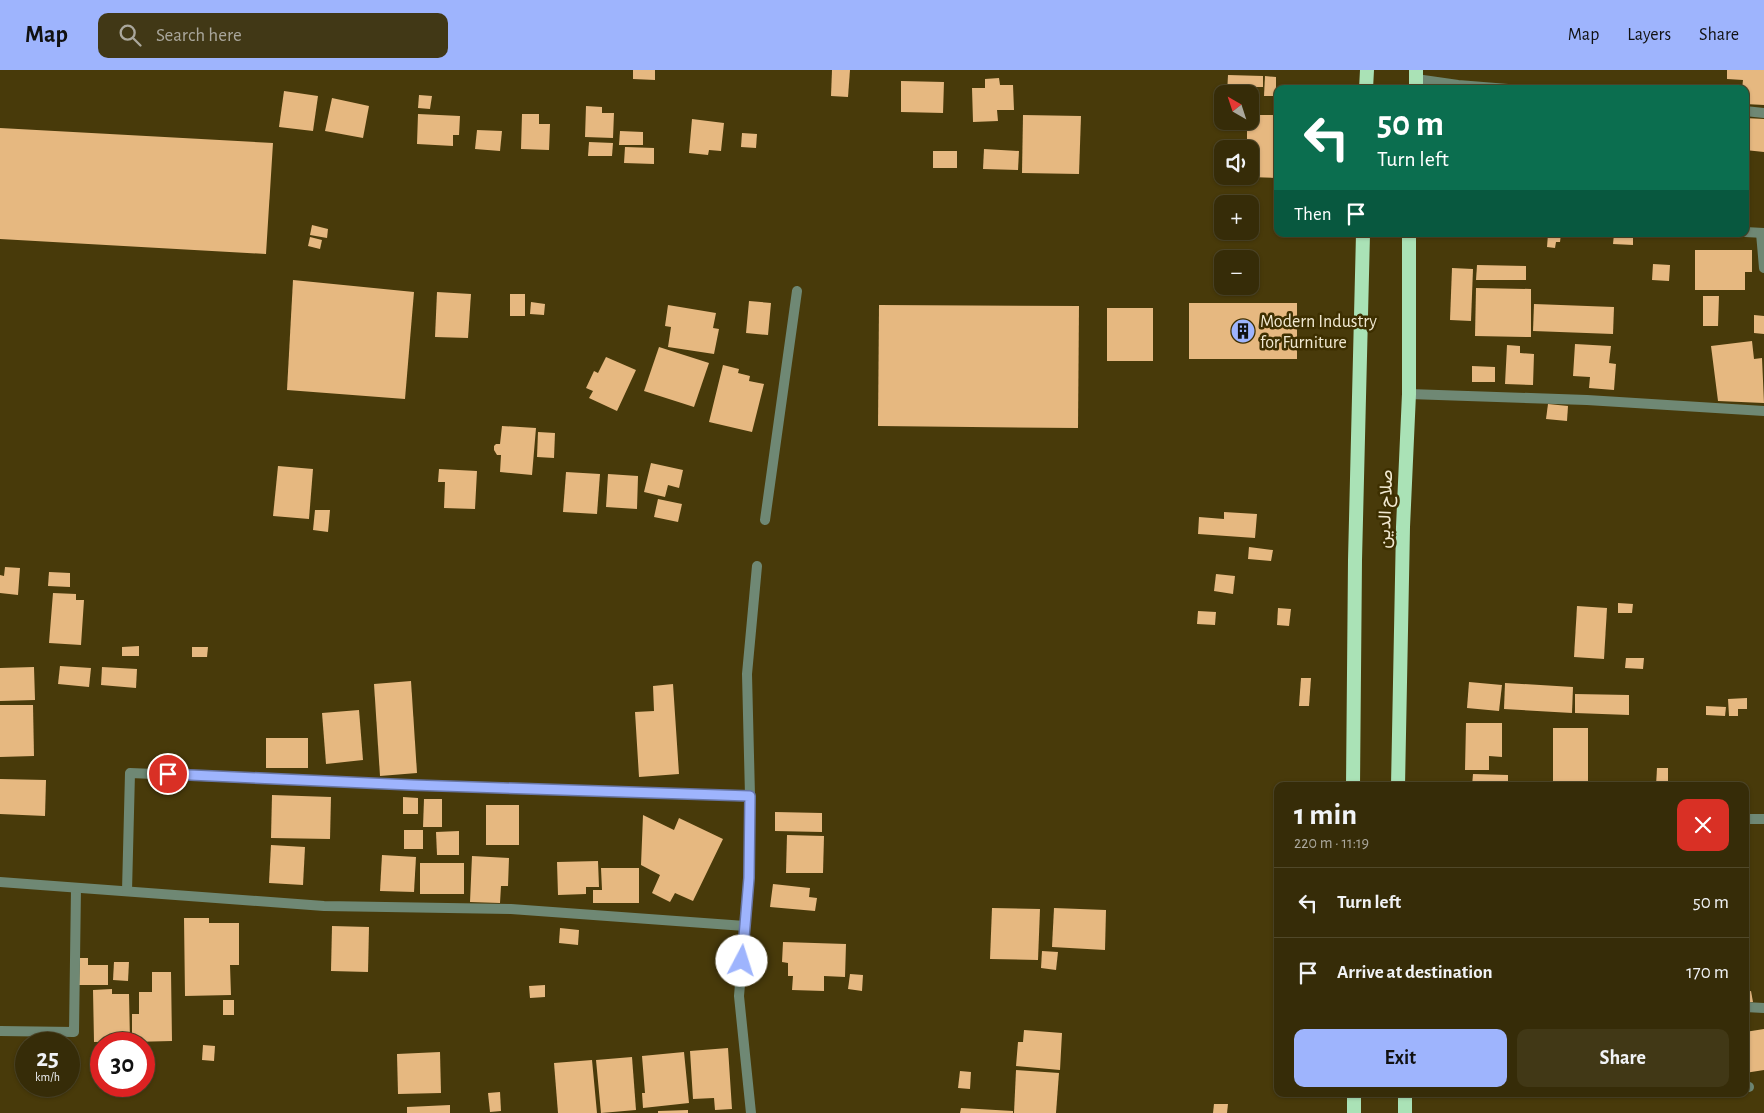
<!DOCTYPE html>
<html lang="en">
<head>
<meta charset="utf-8">
<style>
	body { margin:0; font-family:"Alegreya Sans",Vazirmatn,sans-serif; background:#413816; color:#f1f3f6; height:100vh; display:flex; flex-direction:column; font-size:19px; white-space:nowrap }
	* { box-sizing:border-box; margin:0 }
	p { font-size:16px; color:#aaa79c }
	.icon { flex:none; width:28px; height:28px; fill:none; stroke:currentColor; stroke-width:2; stroke-linecap:round; stroke-linejoin:round }
	.map { position:relative; flex:1; overflow:hidden }
	.panel { position:absolute; left:1274px; top:712px; width:475px; height:315px; display:flex; flex-direction:column; background:#362c08; border-radius:10px; box-shadow:0 1px 4px #0004,0 0 0 1px #504829 }
	.panel>* { flex:none }
	.top-card { position:absolute; left:1274px; top:15px; width:475px; height:152px; border-radius:10px; box-shadow:0 1px 4px #0004,0 0 0 1px #504829; background:#0b6e4f; color:#fff; overflow:hidden }
	.needle { width:32px; rotate:321deg }
	.fabs { position:absolute; left:1214px; top:15px; display:grid; gap:10px }
	.fabs a { display:grid; place-items:center; width:45px; height:45px; border-radius:10px; background:#362c08; box-shadow:0 1px 4px #0004,0 0 0 1px #504829; font-size:25px }
	.speed { position:absolute; left:15px; top:962px; display:flex; gap:10px; font-size:25px; font-weight:700; text-align:center }
	.speed>* { display:grid; place-content:center; width:65px; height:65px; border-radius:50%; background:#362c08; box-shadow:0 1px 4px #0004,0 0 0 1px #504829; line-height:1 }
	.speed small { font-size:12px; font-weight:400 }
	.speed .limit { border:8px solid #d22; background:#fff; color:#111 }
	.pin { position:absolute; display:grid; place-items:center; width:42px; height:42px; color:#fff; margin:-21px; border:2px solid #fff; border-radius:50%; box-shadow:0 1px 5px #0007 }
	.me { position:absolute; width:55px; margin:-28px; rotate:5deg; stroke-linejoin:round; filter:drop-shadow(0 0 4px #0008) }
	.turn { display:flex; align-items:center; gap:18px; height:105px; padding:0 20px; font-size:22px }
	.turn .icon { width:65px; height:65px; stroke-width:2.5 }
	.turn b { display:block; font-size:35px; line-height:42px }
	.then { display:flex; align-items:center; height:48px; padding:0 20px; background:#0003; gap:10px; font-size:19px }
	.round { display:grid; place-items:center; flex:none; width:52px; height:52px; border-radius:10px; background:#413816 }
	.overview { display:flex; align-items:center; justify-content:space-between; height:85px; padding:0 20px }
	h1 { font-size:30px; font-weight:700; line-height:38px }
	.action { display:flex; gap:10px; margin-top:auto; padding:10px 20px }
	.action a { flex:1; height:58px; border-radius:10px; background:#9eb4fd; color:#111; font-size:20px; font-weight:700; line-height:58px; text-align:center }
	.action a+a { background:#413816; color:#f1f3f6 }
	ul { padding:0; list-style:none }
	li { display:flex; align-items:center; gap:15px; height:70px; padding:0 20px; border-top:1px solid #504829 }
	li div { flex:1 }
	li b { display:block; font-size:19px }
	li em { font-style:normal }
	header { display:flex; align-items:center; gap:30px; box-sizing:border-box; height:70px; padding:0 25px; background:#9eb4fd; color:#111 }
	header strong { font-size:24px }
	nav { display:flex; gap:28px; margin-inline-start:auto; font-size:18px }
	.search { width:350px; height:45px; background:#413816; display:flex; align-items:center; gap:12px; box-sizing:border-box; padding:0 18px; border-radius:10px; color:#aaa79c; font-size:19px }
	.map>svg:first-child { display:block }
</style>
</head>
<body>
<header>
<strong>Map</strong>
<div class="search"><svg class="icon" aria-label="search" viewBox="0 0 24 24"><circle cx="10" cy="10" r="6"/><path d="M15 15l6 6"/></svg>Search here</div>
<nav><a>Map</a><a>Layers</a><a>Share</a></nav>
</header>
<div class="map">
<svg width="1764" height="1043" viewBox="0 0 1764 1043">
	<rect width="100%" height="100%" fill="#483a0a"/>
	<!-- building -->
	<g fill="#e6b880">
		<path d="M633,0H655V10L633,9Z"/>
		<path d="M832,0H850L848,27L831,26Z"/>
		<path d="M1727,0H1764V35L1745,34V19H1742L1743,10L1727,9Z"/>
		<path d="M1228,5L1263,6V17H1242V24H1227Z"/>
		<path d="M1265,6L1276,7V26H1264Z"/>
		<path d="M999,8L1000,15H1013L1014,40H997L998,51L973,52L972,18H985V9Z"/>
		<path d="M901,11L944,12L943,43L901,42Z"/>
		<path d="M284,21L318,26L313,61L279,57Z"/>
		<path d="M419,25L432,26L430,39L418,38Z"/>
		<path d="M332,28L369,36L363,68L325,61Z"/>
		<path d="M586,36L602,37V43H614L613,68L585,67Z"/>
		<path d="M418,44L460,46L459,65H453V76L417,74Z"/>
		<path d="M522,44H539V54H550L549,80L521,79Z"/>
		<path d="M1023,45L1081,46L1079,104L1022,103Z"/>
		<path d="M1250,45H1278V108L1250,107V79H1247V51H1250Z"/>
		<path d="M1745,48L1764,49V82L1745,80Z"/>
		<path d="M692,49L724,53L721,81L709,80L708,85L689,83Z"/>
		<path d="M0,58L273,73L266,184L0,169Z"/>
		<path d="M477,60L502,61L500,81L475,79Z"/>
		<path d="M620,61L643,62V75H619Z"/>
		<path d="M742,63L757,64L756,78L741,77Z"/>
		<path d="M589,72L613,73L612,86H588Z"/>
		<path d="M625,77L654,78V94L624,93Z"/>
		<path d="M984,79L1019,81L1018,100L983,99Z"/>
		<rect x="933" y="81" width="24" height="17"/>
		<path d="M312,155L328,159L327,168L310,165Z"/>
		<path d="M1548,164H1561L1560,172H1556L1555,178L1547,177Z"/>
		<path d="M1614,164H1633V175L1613,174Z"/>
		<path d="M310,167L322,170L320,179L308,176Z"/>
		<path d="M1695,180H1752V202H1745V220H1695Z"/>
		<path d="M1653,194L1670,195L1669,211L1652,210Z"/>
		<path d="M1477,195L1526,196V210H1476Z"/>
		<path d="M1452,198L1473,199L1471,251L1450,250Z"/>
		<path d="M293,210L414,222L405,329L287,320Z"/>
		<path d="M1476,218L1531,219V267L1475,266Z"/>
		<path d="M437,222L471,224L468,268L435,267Z"/>
		<rect x="510" y="224" width="15" height="22"/>
		<path d="M1703,226H1719L1718,256H1703Z"/>
		<path d="M749,231L771,233L768,265L746,263Z"/>
		<path d="M531,232L545,234L544,245L530,244Z"/>
		<rect x="1189" y="233" width="108" height="56"/>
		<path d="M1534,234L1614,237L1613,264L1533,261Z"/>
		<path d="M668,235L716,243L713,258L719,259L714,284L668,277L671,257L665,256Z"/>
		<path d="M879,235L1079,236L1078,358L878,356Z"/>
		<rect x="1107" y="238" width="46" height="53"/>
		<path d="M1754,245L1764,246V264L1754,263Z"/>
		<path d="M1752,271L1754,289L1762,288L1764,333L1718,331L1711,276Z"/>
		<path d="M1575,274L1611,276L1609,293L1616,294L1614,320L1589,318L1590,307L1573,306Z"/>
		<path d="M1507,275L1520,276V283L1534,284L1533,315L1505,314Z"/>
		<path d="M659,277L709,293L694,337L644,321Z"/>
		<path d="M606,287L636,300L617,341L589,328L593,321L586,318L594,301L598,303Z"/>
		<path d="M723,295L739,299L738,303L750,306L749,311L764,314L752,362L709,352Z"/>
		<path d="M1472,296L1495,297V312H1472Z"/>
		<path d="M1548,334L1568,336L1567,351L1546,349Z"/>
		<path d="M502,356L536,358L532,405L500,402L501,385H497L494,380V376L496,374H500Z"/>
		<path d="M538,362L555,363L554,388L537,387Z"/>
		<path d="M651,393L683,400L679,418L668,415L665,427L644,422Z"/>
		<path d="M278,396L313,399L309,449L273,446Z"/>
		<path d="M439,399L477,401L475,439L444,438L445,412H438Z"/>
		<path d="M566,402L600,404L597,444L563,442Z"/>
		<path d="M608,404L638,406L637,439L606,437Z"/>
		<path d="M658,429L682,434L678,452L654,447Z"/>
		<path d="M315,440H330L328,462L313,460Z"/>
		<path d="M1224,442L1257,444L1255,468L1198,464L1199,447L1224,449Z"/>
		<path d="M1249,477L1273,480L1271,491L1248,489Z"/>
		<path d="M5,497L20,498L18,525L0,523V505L4,506Z"/>
		<path d="M49,502L70,503V517L48,516Z"/>
		<path d="M1216,504L1235,506L1233,524L1214,521Z"/>
		<path d="M53,523L76,524V530H84L81,575L49,573Z"/>
		<path d="M1618,533L1633,534L1632,543H1618Z"/>
		<path d="M1577,536L1607,538L1604,589L1574,587Z"/>
		<path d="M1278,538L1291,539L1289,556L1277,555Z"/>
		<path d="M1198,541L1216,542L1215,555L1197,554Z"/>
		<path d="M139,576V586H122V577Z"/>
		<path d="M192,577H208L207,587H192Z"/>
		<path d="M1626,588H1644L1643,599L1625,598Z"/>
		<path d="M60,596L91,598L89,617L58,614Z"/>
		<path d="M34,597L35,630L0,631V598Z"/>
		<path d="M102,597L137,599L136,618L101,615Z"/>
		<path d="M1301,608H1311L1309,636H1299Z"/>
		<path d="M411,611L417,703L380,706L374,614Z"/>
		<path d="M1469,612L1502,615L1499,641L1467,638Z"/>
		<path d="M1505,613L1573,617L1572,643L1504,639Z"/>
		<path d="M673,614L679,704L639,707L635,642L654,641L653,616Z"/>
		<path d="M1575,624L1629,625V645L1575,643Z"/>
		<path d="M1747,628V639H1738V646H1729L1728,629Z"/>
		<path d="M0,635H33L34,686L0,687Z"/>
		<path d="M1706,636L1726,637L1725,646L1706,645Z"/>
		<path d="M359,640L363,690L326,694L322,643Z"/>
		<path d="M1466,653H1502V687L1489,686V700H1465Z"/>
		<rect x="1553" y="658" width="35" height="53"/>
		<rect x="266" y="668" width="42" height="30"/>
		<path d="M1657,698H1668V716H1656Z"/>
		<path d="M1473,704L1508,705V716H1472Z"/>
		<path d="M0,709L46,710L45,746L0,744Z"/>
		<path d="M272,725L331,727L330,769L271,768Z"/>
		<path d="M403,727L418,728V744H403Z"/>
		<path d="M424,729H442V757H423Z"/>
		<rect x="486" y="735" width="33" height="40"/>
		<path d="M775,742L822,743V762L775,761Z"/>
		<path d="M643,745L674,760L679,748L723,769L693,831L675,823L670,832L652,823L660,805L641,795Z"/>
		<rect x="404" y="760" width="19" height="19"/>
		<path d="M459,761V785H437L436,762Z"/>
		<path d="M787,765L824,766L823,803H786Z"/>
		<path d="M271,775L305,777L303,815L269,813Z"/>
		<path d="M382,785L416,787L414,822L380,821Z"/>
		<path d="M472,786L509,788L508,816H501L500,833L470,832Z"/>
		<path d="M598,791L599,817H586V824L558,825L557,792Z"/>
		<rect x="420" y="793" width="44" height="31"/>
		<path d="M601,798H639V833H593V820H602Z"/>
		<path d="M773,814L810,818L809,827L817,828L815,841L770,837Z"/>
		<path d="M992,838L1040,839L1038,890L990,889Z"/>
		<path d="M1054,838L1106,840L1105,880L1052,877Z"/>
		<path d="M184,848H209V853H239V895H230L231,925L185,926Z"/>
		<path d="M332,856L369,857L368,902L331,901Z"/>
		<path d="M560,858L579,860L578,875L559,873Z"/>
		<path d="M783,872L846,874L845,907L824,906V921L792,920L793,906H788V893L782,892Z"/>
		<path d="M1042,881L1058,882L1056,900L1041,898Z"/>
		<path d="M80,888H88V895H108V915H79Z"/>
		<path d="M114,892H129L128,911L113,910Z"/>
		<path d="M152,902H171L172,971L132,972V944H139V922H152Z"/>
		<path d="M850,904L863,905L862,921L848,919Z"/>
		<path d="M545,915V927L530,928L529,916Z"/>
		<path d="M112,919V924H129L130,971L94,972L93,920Z"/>
		<path d="M1751,921L1753,932L1745,933V922Z"/>
		<rect x="223" y="930" width="11" height="15"/>
		<path d="M1764,959V1000L1745,1003V962Z"/>
		<path d="M1024,960L1062,963L1060,1000L1016,996L1018,972H1023Z"/>
		<path d="M203,975L215,976L214,991L202,990Z"/>
		<path d="M728,978L732,1039L715,1040L714,1028L693,1029L690,981Z"/>
		<path d="M440,982L441,1023L398,1024L397,984Z"/>
		<path d="M684,982L689,1033L643,1038L642,1023H645L642,986Z"/>
		<path d="M632,987L636,1040L601,1043L596,990Z"/>
		<path d="M592,990L597,1043H558L554,993Z"/>
		<path d="M1016,1000L1059,1003L1056,1043H1014Z"/>
		<path d="M960,1001L971,1002L970,1019L958,1018Z"/>
		<path d="M500,1022L501,1041L490,1042L488,1023Z"/>
		<path d="M1214,1034H1228L1227,1043H1213Z"/>
		<path d="M450,1035V1043H407V1037Z"/>
		<path d="M961,1038L1013,1041V1043H960Z"/>
		<path d="M688,1040V1043H658V1041Z"/>
	</g>
	<g fill="none" stroke-linecap="round" stroke-linejoin="round">
		<!-- service -->
		<g stroke="#6f8874" stroke-width="10">
			<path d="M765,450L797,221"/>
			<path d="M0,961L74,962L76,818"/>
			<path d="M1745,1017H1749"/>
		</g>
		<!-- minor -->
		<g stroke="#6f8874" stroke-width="10">
			<path d="M1416,9L1458,15L1508,19"/>
			<path d="M1745,41L1764,43"/>
			<path d="M1745,162L1764,163"/>
			<path d="M1761,163L1764,198"/>
			<path d="M1409,324L1587,330L1764,341"/>
			<path d="M1745,749H1764"/>
			<path d="M0,812L324,836L511,839L745,856"/>
			<path d="M127,821L130,703L412,715L750,726"/>
			<path d="M1745,937L1764,938"/>
			<path d="M751,1043L739,926L749,808L750,726L747,604L757,496"/>
		</g>
		<!-- trunk -->
		<g stroke="#aae2b6" stroke-width="14">
			<path d="M1366,19L1367,0"/>
			<path d="M1416,19V0"/>
			<path d="M1353,716L1355,490L1363,164"/>
			<path d="M1398,716L1403,457L1409,324V164"/>
			<path d="M1354,1024V1043"/>
			<path d="M1405,1024V1043"/>
		</g>
	</g>
	<g fill="none" stroke-linecap="round" stroke-linejoin="round">
		<defs>
			<path id="route" d="M168,704L412,715L750,726L749,808L742,891"/>
		</defs>
		<!-- route casing -->
		<use href="#route" stroke="#6775a4" stroke-width="12"/>
		<!-- route -->
		<use href="#route" stroke="#9eb4fd" stroke-width="9"/>
	</g>
	<!-- icons -->
	<defs>
		<symbol id="building-disc" viewBox="-11 -11 22 22"><circle r="9.5" fill="#9eb4fd" stroke="#3d2f00"/><path d="M-4-6H4V6H1V3H-1V6H-4ZM-2.5-4.3h1.7v1.8h-1.7ZM.8-4.3h1.7v1.8H.8ZM-2.5-1h1.7V.8h-1.7ZM.8-1h1.7V.8H.8Z" fill="#111"/></symbol>
	</defs>
	<g fill-rule="evenodd">
		<use href="#building-disc" x="1229" y="247" width="28" height="28"/>
	</g>
	<g text-anchor="middle" stroke-width="5" stroke-linejoin="round" paint-order="stroke">
		<!-- poi labels -->
		<g font-size="18" fill="#f1e9d1" stroke="#3d2f00" text-anchor="start">
			<text x="1260" y="257">Modern Industry<tspan x="1260" dy="21">for Furniture</tspan></text>
		</g>
		<!-- street labels -->
		<g font-size="18" fill="#f1e9d1" stroke="#3d2f00">
			<text transform="translate(1385 439) rotate(-88)" y="6">صلاح الدين</text>
		</g>
	</g>
</svg>
<div class="fabs">
<a><svg class="needle" viewBox="-14 -14 28 28"><path d="M0-13l5 13h-10z" fill="#e53935"/><path d="M0 13l5-13h-10z" fill="#aaa79c"/></svg></a>
<a><svg class="icon" aria-label="sound" viewBox="0 0 24 24"><path d="M4 9h4l5-4v14l-5-4H4zM17 9q2 3 0 6"/></svg></a>
<a>+</a>
<a>−</a>
</div>
<div class="speed"><div>25<small>km/h</small></div><div class="limit">30</div></div>
<div class="pin" style="left:168px;top:704px;background:#d93025"><svg class="icon" aria-label="arrive" viewBox="0 0 24 24"><path d="M6 21V4h12l-3 4 3 4H6"/></svg></div>
<svg class="me" style="left:742px;top:891px" viewBox="-20 -20 40 40"><circle r="19" fill="#fff"/><path d="M0-13L10 11 0 6-10 11z" fill="#9eb4fd"/></svg>
<div class="top-card">
<div class="turn"><svg class="icon" aria-label="left" viewBox="0 0 24 24"><path d="M17 20v-9H6M10 6l-5 5 5 5"/></svg><div><b>50 m</b>Turn left</div></div>
<div class="then">Then<svg class="icon" aria-label="arrive" viewBox="0 0 24 24"><path d="M6 21V4h12l-3 4 3 4H6"/></svg></div>
</div>
<section class="panel">
<div class="overview"><div><h1>1 min</h1><p>220 m · 11:19</p></div><a class="round" style="background:#d93025;color:#fff"><svg class="icon" aria-label="close" viewBox="0 0 24 24"><path d="M6 6l12 12M18 6L6 18"/></svg></a></div>
<ul>
<li><svg class="icon" aria-label="left" viewBox="0 0 24 24"><path d="M17 20v-9H6M10 6l-5 5 5 5"/></svg><div><b>Turn left</b></div><em>50 m</em></li>
<li><svg class="icon" aria-label="arrive" viewBox="0 0 24 24"><path d="M6 21V4h12l-3 4 3 4H6"/></svg><div><b>Arrive at destination</b></div><em>170 m</em></li>
</ul>
<div class="action"><a>Exit</a><a>Share</a></div>
</section>
</div>
</body>
</html>
